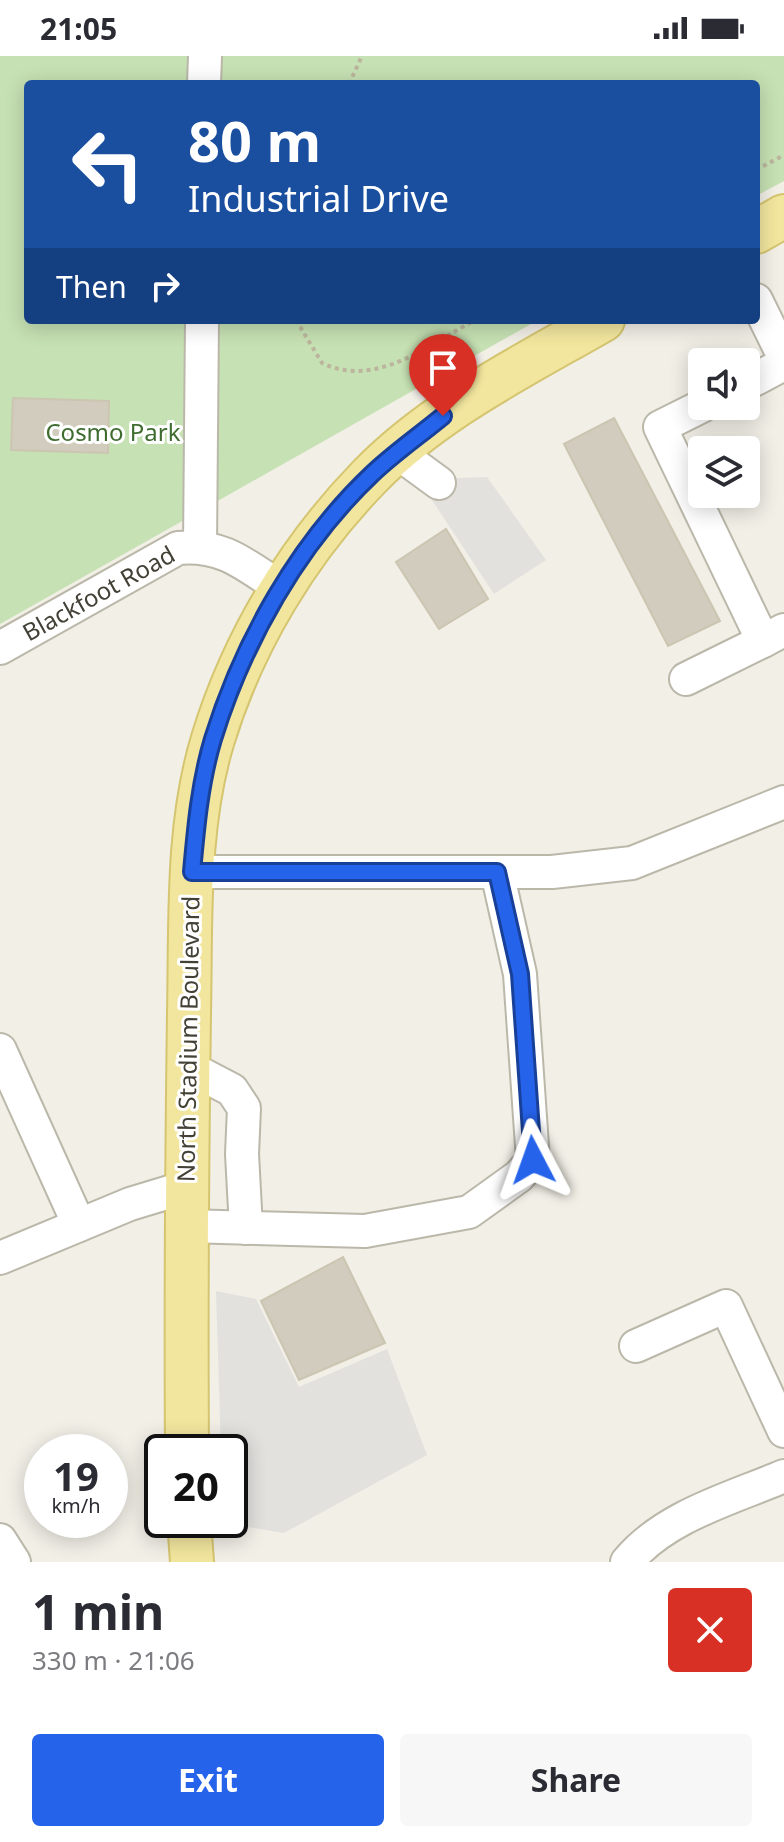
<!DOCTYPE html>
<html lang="en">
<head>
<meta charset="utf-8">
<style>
	body { margin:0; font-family:"Noto Sans",sans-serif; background:#f7f7f7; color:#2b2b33; height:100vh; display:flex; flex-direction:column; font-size:30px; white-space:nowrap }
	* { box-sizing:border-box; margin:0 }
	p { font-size:26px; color:#7c7c81 }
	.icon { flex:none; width:44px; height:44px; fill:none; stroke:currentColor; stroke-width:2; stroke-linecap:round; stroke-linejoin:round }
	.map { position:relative; height:1506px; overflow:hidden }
	.drawer { display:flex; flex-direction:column; background:#fff; flex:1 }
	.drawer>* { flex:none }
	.guide { position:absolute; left:24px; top:24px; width:736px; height:244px; border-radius:8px; box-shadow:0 4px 20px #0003; background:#1a4fa0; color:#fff; overflow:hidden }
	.fabs { position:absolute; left:688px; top:292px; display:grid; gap:16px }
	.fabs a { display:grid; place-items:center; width:72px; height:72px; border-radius:8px; background:#fff; box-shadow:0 4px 20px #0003; font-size:40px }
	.speed { position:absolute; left:24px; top:1378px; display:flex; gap:16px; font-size:40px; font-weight:700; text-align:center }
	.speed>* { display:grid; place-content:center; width:104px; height:104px; border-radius:50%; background:#fff; box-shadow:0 4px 20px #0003; line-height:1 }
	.speed small { font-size:20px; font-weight:400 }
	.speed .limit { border:4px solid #111; border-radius:12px; background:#fff; color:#111 }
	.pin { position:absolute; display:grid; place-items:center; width:68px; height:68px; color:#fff; margin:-82px -34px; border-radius:50% 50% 50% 0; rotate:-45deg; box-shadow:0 0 8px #0007 }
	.pin .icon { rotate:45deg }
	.me { position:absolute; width:88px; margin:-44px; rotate:356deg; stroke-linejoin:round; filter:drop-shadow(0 0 6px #0008) }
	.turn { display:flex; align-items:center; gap:28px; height:168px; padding:0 32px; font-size:36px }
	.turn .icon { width:104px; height:104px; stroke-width:2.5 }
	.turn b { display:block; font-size:56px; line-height:68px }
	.then { display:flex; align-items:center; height:76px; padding:0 32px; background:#0003; gap:16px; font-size:30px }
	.round { display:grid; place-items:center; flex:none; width:84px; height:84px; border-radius:8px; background:#f7f7f7 }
	.headline { display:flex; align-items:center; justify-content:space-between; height:136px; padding:0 32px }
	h1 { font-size:48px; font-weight:700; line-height:60px }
	.action { display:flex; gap:16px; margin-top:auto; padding:16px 32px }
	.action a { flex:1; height:92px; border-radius:8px; background:#2563eb; color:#fff; font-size:32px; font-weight:700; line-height:92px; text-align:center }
	.action a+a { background:#f7f7f7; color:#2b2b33 }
	.status { display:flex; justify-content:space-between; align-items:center; height:56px; padding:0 40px; background:#fff; direction:ltr }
	.status svg { height:22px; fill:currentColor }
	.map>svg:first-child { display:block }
</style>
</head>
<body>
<div class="status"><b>21:05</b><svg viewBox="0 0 49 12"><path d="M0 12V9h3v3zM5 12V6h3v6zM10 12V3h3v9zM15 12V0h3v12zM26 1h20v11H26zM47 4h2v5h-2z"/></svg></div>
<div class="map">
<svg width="784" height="1506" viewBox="0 0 784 1506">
	<rect width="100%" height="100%" fill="#f1efe6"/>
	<!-- green -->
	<path fill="#c6e1b3" d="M0,0H784V125L756,140V28H28V264H538L0,568Z"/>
	<!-- parking -->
	<g fill="#e2e1de">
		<path d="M487,421L546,504L494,538L424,432L457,422Z"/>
		<path d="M216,1235L256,1243L299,1331L387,1293L427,1399L284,1477L223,1467L230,1464V1396H221Z"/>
	</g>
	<!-- building -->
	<g fill="#d1ccbd" stroke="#cbc5b1" stroke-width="2">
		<path d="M13,342L109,345L108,397L11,394Z"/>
		<path d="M614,362L720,565L668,590L564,388Z"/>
		<path d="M446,473L488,543L439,573L396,506Z"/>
		<path d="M343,1201L385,1287L299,1324L261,1245Z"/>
	</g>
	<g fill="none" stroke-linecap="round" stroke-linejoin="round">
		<defs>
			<g id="minor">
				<path d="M204,28L205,0"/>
				<path d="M756,244L784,301"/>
				<path d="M746,328L784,308"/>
				<path d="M702,350L660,371L763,585L784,574"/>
				<path d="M398,397L439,427"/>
				<path d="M200,490L202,264"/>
				<path d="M0,592L178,492C224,488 245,509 281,532"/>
				<path d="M686,623L763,585"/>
				<path d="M192,816H552L632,807L784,746"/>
				<path d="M0,994L79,1169"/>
				<path d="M188,1011L232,1034L244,1052L242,1098L246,1172"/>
				<path d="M186,1170L365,1175L469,1156L519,1120L533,1104L520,918L497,816"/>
				<path d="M0,1202L130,1148L186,1131"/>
				<path d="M636,1290L726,1250L784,1375"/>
				<path d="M0,1484L14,1506"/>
				<path d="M627,1506C665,1460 730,1443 784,1420"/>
			</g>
			<g id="major">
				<path d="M756,176L784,160"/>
				<path d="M187,1396C186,1249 187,1103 189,957C191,866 186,771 213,683C243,585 298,494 369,421C434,354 523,310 603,264"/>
				<path d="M189,1464L192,1506"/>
			</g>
		</defs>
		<!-- minor casing -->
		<use href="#minor" stroke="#bbb8aa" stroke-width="36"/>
		<!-- major casing -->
		<use href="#major" stroke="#d5c570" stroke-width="46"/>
		<!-- path -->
		<g stroke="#bbb59d" stroke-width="4" stroke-dasharray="4 4" stroke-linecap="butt">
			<path d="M349,28L362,0"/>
			<path d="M756,114L784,99"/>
			<path d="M296,264L322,307C376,333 428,289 475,264"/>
		</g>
		<!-- minor -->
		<use href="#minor" stroke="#fff" stroke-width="32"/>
		<!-- major -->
		<use href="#major" stroke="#f2e69e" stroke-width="42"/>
	</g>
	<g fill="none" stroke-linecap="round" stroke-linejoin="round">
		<defs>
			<path id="route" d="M443,360C420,379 394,397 372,418C298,488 243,586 213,683C200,726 196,771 192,816H497L520,918L533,1104"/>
		</defs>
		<!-- route casing -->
		<use href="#route" stroke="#184099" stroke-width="20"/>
		<!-- route -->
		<use href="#route" stroke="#2563eb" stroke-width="14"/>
	</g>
	<g text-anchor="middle" stroke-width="6" stroke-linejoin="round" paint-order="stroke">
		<!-- park labels -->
		<g font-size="24" fill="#3f6d30" stroke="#fff">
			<text x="113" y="385">Cosmo Park</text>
		</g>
		<!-- street labels -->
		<g font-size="24" fill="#434036" stroke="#fff">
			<text transform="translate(99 538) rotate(-29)" y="8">Blackfoot Road</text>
			<text transform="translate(189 983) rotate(-89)" y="8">North Stadium Boulevard</text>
		</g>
	</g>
</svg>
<div class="fabs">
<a><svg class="icon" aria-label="sound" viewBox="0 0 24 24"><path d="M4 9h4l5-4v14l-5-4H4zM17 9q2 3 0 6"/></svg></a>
<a><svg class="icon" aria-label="layers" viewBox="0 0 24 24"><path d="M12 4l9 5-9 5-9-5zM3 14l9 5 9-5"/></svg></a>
</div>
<div class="speed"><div>19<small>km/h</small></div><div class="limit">20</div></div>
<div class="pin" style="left:443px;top:360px;background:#d93025"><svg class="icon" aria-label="arrive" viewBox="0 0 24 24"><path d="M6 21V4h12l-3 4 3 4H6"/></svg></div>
<svg class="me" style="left:533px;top:1104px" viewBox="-20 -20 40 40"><path d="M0-17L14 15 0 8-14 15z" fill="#2563eb" stroke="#fff" stroke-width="4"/></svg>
<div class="guide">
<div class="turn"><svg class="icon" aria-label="left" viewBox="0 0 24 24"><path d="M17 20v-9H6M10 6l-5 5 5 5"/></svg><div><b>80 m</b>Industrial Drive</div></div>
<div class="then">Then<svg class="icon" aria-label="right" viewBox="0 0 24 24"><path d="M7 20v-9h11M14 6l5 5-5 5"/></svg></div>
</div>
</div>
<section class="drawer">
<div class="headline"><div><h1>1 min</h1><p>330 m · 21:06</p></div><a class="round" style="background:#d93025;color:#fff"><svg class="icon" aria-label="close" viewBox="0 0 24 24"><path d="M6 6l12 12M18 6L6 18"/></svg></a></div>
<div class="action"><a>Exit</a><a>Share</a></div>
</section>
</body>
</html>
